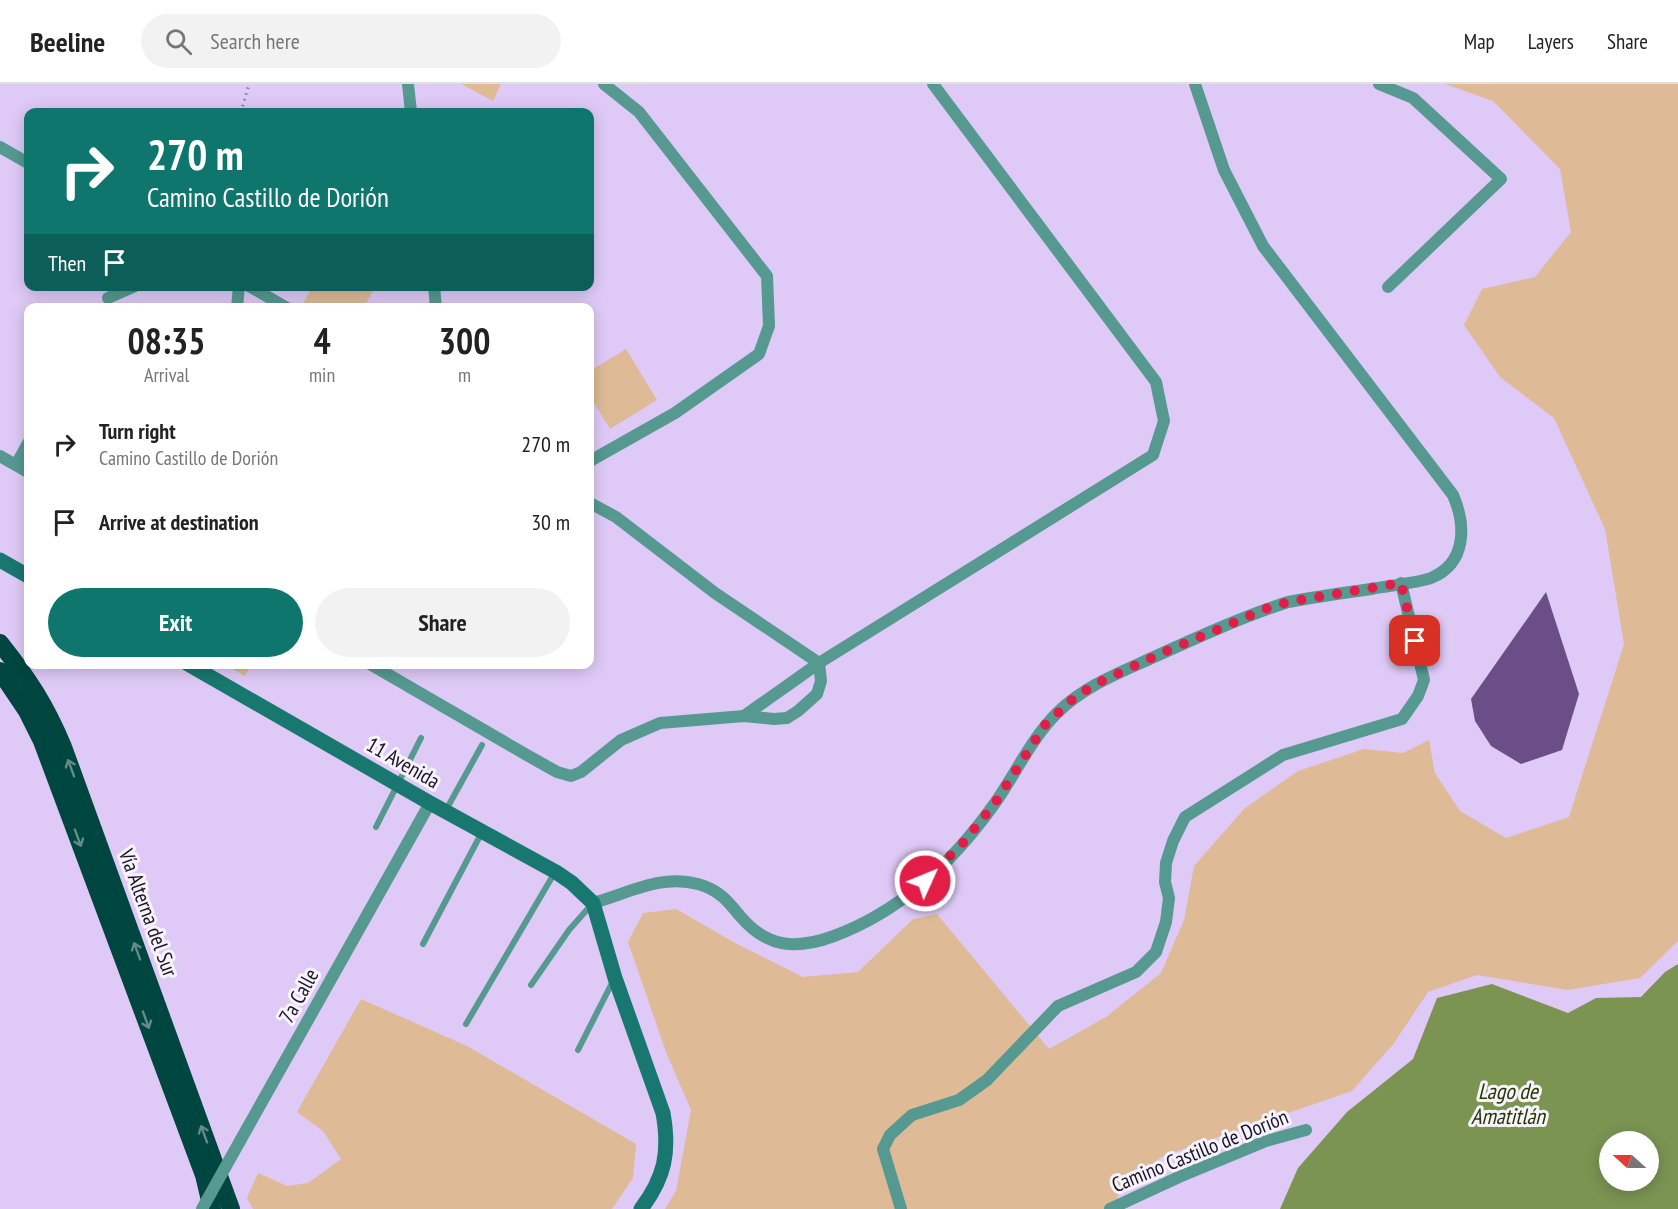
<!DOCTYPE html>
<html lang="en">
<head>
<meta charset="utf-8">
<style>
	body { margin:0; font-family:"PT Sans Narrow",sans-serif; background:#f2f2f2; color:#222; height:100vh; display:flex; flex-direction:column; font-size:22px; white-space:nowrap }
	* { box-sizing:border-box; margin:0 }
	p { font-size:20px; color:#767676 }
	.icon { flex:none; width:33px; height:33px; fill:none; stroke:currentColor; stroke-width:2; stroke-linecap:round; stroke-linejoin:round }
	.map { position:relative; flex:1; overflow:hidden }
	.side { position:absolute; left:24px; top:219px; width:570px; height:366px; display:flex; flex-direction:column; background:#fff; border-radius:12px; box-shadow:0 3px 15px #0003 }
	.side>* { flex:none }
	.banner { position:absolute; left:24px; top:24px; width:570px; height:183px; border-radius:12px; box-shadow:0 3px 15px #0003; background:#0f766e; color:#fff; overflow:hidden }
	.needle { width:39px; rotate:291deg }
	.buttons { position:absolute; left:1599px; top:1047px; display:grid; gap:12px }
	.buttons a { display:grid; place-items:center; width:60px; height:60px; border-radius:50%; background:#fff; box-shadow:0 3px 15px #0003; font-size:30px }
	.pin { position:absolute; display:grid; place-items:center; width:51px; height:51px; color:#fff; margin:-26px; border-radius:12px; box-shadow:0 3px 9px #0006 }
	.me { position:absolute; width:66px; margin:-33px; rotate:46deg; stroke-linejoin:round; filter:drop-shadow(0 0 4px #0008) }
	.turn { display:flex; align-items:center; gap:21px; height:126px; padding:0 24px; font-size:27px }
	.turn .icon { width:78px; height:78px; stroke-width:2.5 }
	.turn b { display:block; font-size:42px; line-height:51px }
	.then { display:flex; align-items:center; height:57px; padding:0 24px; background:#0003; gap:12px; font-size:22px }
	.eta { display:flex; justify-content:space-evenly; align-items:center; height:102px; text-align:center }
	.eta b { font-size:36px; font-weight:700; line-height:42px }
	.cta { display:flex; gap:12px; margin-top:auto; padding:12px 24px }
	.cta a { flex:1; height:69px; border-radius:36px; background:#0f766e; color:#fff; font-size:24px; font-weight:700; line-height:69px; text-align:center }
	.cta a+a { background:#f2f2f2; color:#222 }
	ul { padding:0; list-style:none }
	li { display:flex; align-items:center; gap:18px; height:78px; padding:0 24px }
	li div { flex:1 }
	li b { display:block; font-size:22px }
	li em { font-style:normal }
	header { display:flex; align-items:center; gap:36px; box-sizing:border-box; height:84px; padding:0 30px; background:#fff; border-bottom:2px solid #e0e0e0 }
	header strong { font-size:28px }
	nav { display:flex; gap:33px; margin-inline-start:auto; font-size:21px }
	.search { width:420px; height:54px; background:#f2f2f2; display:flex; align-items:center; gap:15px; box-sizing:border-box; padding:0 21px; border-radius:33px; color:#767676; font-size:22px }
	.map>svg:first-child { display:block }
</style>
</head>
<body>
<header>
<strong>Beeline</strong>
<div class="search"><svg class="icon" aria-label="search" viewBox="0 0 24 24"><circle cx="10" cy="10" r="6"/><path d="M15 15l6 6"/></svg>Search here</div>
<nav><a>Map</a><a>Layers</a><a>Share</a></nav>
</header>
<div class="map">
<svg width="1678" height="1125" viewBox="0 0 1678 1125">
	<rect width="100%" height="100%" fill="#dfcaf7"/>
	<!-- green -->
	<g fill="#deba97">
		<path d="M461,0H501L493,17Z"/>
		<path d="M1445,0H1678V857L1640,894L1567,906L1477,891L1428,908L1394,959L1352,1007L1163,1072L1121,1103L1114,1125H665L676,1107L691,1026L666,968L628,858L643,829L676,825L737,860L803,893L858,888L913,835L937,830L1049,965L1106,933L1161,889L1184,836L1194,782L1245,724L1298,687L1364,665L1403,669L1429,656L1435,689L1460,727L1506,754L1569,733L1624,560L1605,445L1554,334L1500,293L1464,241L1482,205L1535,193L1571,148L1560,85L1493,17Z"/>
		<path d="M313,202H375V203L364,223H301Z"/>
		<path d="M626,265L657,316L610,345L590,312V287Z"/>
		<path d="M225,581L251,580V581L245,592Z"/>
		<path d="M361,915L467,962L636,1060L633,1094L612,1125H253L247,1114L258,1089L287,1102L308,1099L341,1075L323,1047L297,1028Z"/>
	</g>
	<!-- water -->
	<path fill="#7b9452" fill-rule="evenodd" d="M1678,880V1125H1280L1298,1084L1347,1028L1413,975L1437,914L1492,900L1568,929L1596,914L1641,913L1665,888ZM1610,1058H1648V1096H1610Z"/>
	<!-- building -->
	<path fill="#6b4e88" d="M1546,508L1579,610L1562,666L1521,680L1491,662L1475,637L1471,615Z"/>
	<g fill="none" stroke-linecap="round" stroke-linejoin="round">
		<!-- path -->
		<path stroke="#897a9b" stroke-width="3" stroke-dasharray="1.5 4.5" stroke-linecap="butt" d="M241,28L249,0"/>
		<!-- lane -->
		<g stroke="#569991" stroke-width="6">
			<path d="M446,726L482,661"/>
			<path d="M376,743L421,654"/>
			<path d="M423,860L482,748"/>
			<path d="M531,901L569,846L592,820"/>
			<path d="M466,940L555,788"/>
			<path d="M578,966L613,897"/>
		</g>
		<!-- street -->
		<g stroke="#569991" stroke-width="12">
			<path d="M408,0L411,28"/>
			<path d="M1379,0L1413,14L1501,95L1388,203"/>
			<path d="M0,63L28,79"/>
			<path d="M249,202L287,224"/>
			<path d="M434,202L436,224"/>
			<path d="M108,214L135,202"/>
			<path d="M237,224L239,202"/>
			<path d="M0,372L28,388"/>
			<path d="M590,377L675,329L759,270L769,242L767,192L639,28L604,0"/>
			<path d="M16,381L28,359"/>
			<path d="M590,419L616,433L715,509L819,579L744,632"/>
			<path d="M370,580L525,670L557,688L571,692L581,688L621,656L660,639L744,632L774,635L787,634L798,627L817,610L821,597L819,579L1153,371L1164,337L1156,298L933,0"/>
			<path d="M593,819C629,809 661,790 698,800C719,806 727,816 740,832C767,864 796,866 834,852C901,827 954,777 995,719C1016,689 1031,655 1057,629C1084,602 1119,589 1154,573C1198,553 1242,533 1288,518C1315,513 1343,509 1371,505C1386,502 1418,499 1431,494C1467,479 1466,441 1453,411L1263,162L1224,86L1195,0"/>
			<path d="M240,1057L430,719"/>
			<path d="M901,1125L883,1065L890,1051L912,1031L959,1016L987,996L1058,922L1136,888L1156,868L1166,838L1169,814L1165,798L1166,779L1173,757L1185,733L1283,671L1402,635L1418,612L1424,596L1401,499"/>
			<path d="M1110,1125L1179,1093L1266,1057L1306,1046"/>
		</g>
		<!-- secondary -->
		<g stroke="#187870" stroke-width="15">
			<path d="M0,476L28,492"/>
			<path d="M188,580L430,719L556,788L572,799L593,819L615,894L663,1029C670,1068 665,1093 641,1125"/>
		</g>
		<!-- highway -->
		<g stroke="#004640" stroke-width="18">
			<path d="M0,559C28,594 46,622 63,663L231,1125"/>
			<path d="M0,587L27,627L42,657L204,1091L212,1125"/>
		</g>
		<!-- street-bridge -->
		<path stroke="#569991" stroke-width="12" d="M202,1125L240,1057"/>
	</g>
	<!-- one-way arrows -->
	<defs><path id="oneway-shaft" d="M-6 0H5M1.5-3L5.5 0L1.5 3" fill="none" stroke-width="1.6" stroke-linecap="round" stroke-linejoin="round" transform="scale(1.5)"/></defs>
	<g stroke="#638b8b">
		<use href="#oneway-shaft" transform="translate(71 684) rotate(-110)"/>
		<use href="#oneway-shaft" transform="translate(78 754) rotate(70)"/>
		<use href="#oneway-shaft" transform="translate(137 867) rotate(-110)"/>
		<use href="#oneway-shaft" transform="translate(146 936) rotate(70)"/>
		<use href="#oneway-shaft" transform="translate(204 1050) rotate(-110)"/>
	</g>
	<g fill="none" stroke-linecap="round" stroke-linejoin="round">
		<!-- route -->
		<path stroke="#e11d48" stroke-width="10" stroke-dasharray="0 18" d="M925,797L963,759L995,719L1045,641L1076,612L1100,598L1162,569L1268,524L1288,518L1401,499L1415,557"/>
	</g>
	<g text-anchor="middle" stroke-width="6" stroke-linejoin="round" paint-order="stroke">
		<!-- street labels -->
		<g font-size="21" fill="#1b1424" stroke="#f7f3fc">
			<text transform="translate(403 679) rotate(30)" y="7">11 Avenida</text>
			<text transform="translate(148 829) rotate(70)" y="7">Vía Alterna del Sur</text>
			<text transform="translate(299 912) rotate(-61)" y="7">7a Calle</text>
			<text transform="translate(1200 1067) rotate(-22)" y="7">Camino Castillo de Dorión</text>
		</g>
		<!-- water labels -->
		<g font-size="22" font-style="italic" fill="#273603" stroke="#f7f3fc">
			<text x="1508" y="1015">Lago de<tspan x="1508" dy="25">Amatitlán</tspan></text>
		</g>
	</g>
</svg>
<div class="buttons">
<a><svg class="needle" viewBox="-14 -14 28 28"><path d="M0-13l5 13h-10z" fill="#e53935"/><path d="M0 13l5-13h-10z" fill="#767676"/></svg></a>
</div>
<div class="pin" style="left:1415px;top:557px;background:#d93025"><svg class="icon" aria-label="arrive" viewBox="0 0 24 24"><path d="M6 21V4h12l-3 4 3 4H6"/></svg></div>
<svg class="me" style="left:925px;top:797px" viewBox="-20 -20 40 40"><circle r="17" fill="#e11d48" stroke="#fff" stroke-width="3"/><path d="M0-11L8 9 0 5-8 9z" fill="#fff"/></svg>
<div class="banner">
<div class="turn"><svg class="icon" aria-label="right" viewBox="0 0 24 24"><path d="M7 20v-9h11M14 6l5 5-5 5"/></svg><div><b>270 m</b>Camino Castillo de Dorión</div></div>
<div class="then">Then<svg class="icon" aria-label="arrive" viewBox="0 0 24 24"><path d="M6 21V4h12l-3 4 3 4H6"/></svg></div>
</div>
<section class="side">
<div class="eta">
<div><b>08:35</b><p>Arrival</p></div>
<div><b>4</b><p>min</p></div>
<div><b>300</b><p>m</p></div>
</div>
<ul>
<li><svg class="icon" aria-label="right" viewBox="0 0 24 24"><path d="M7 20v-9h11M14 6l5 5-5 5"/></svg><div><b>Turn right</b><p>Camino Castillo de Dorión</p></div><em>270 m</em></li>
<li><svg class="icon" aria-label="arrive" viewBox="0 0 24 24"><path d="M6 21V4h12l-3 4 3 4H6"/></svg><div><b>Arrive at destination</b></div><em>30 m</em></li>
</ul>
<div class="cta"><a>Exit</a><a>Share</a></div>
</section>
</div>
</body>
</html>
